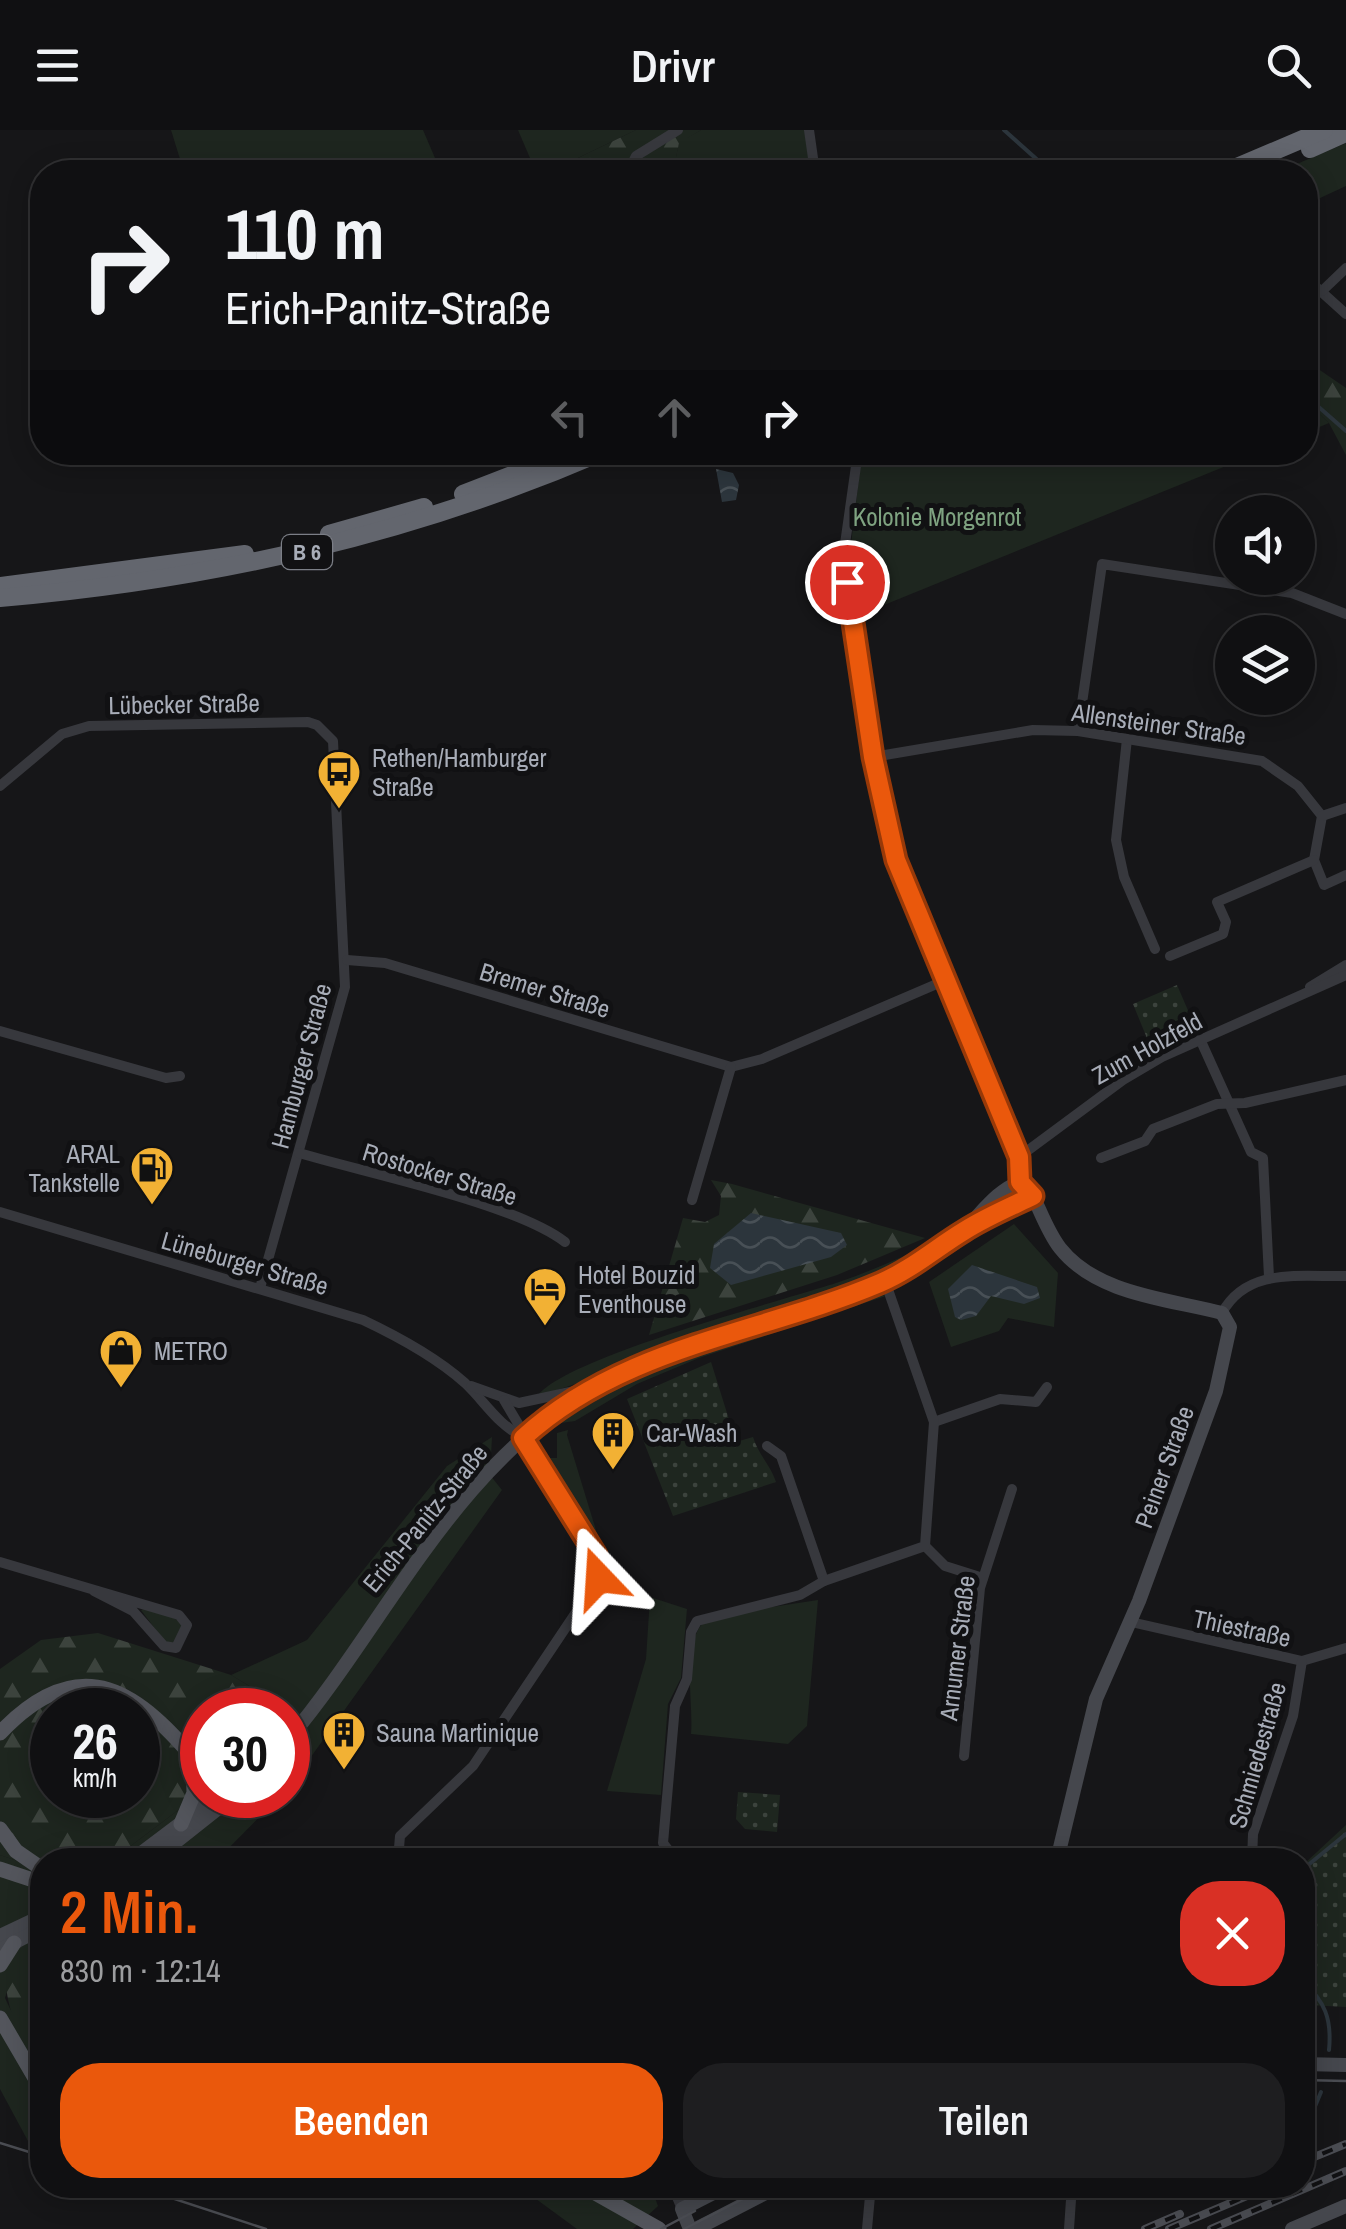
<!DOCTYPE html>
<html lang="de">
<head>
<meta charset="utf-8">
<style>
	body { margin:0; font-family:"Archivo Narrow",sans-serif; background:#1e1e20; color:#f1f3f6; height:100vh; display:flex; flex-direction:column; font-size:38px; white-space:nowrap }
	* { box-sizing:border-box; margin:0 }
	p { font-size:32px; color:#9c9d9f }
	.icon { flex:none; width:55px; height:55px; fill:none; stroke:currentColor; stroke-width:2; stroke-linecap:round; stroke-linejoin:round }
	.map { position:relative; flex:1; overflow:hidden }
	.drawer { position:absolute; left:30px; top:1718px; width:1285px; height:350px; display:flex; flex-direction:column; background:#101012; border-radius:40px; box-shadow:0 5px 25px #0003,0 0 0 2px #303032 }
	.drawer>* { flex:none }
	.banner { position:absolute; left:30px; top:30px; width:1288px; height:305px; border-radius:40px; box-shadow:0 5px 25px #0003,0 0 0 2px #303032; background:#101012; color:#f1f3f6; overflow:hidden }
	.controls { position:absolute; left:1215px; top:365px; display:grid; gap:20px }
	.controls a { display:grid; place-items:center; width:100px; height:100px; border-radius:50%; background:#101012; box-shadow:0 5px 25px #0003,0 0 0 2px #303032; font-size:50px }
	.speed { position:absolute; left:30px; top:1558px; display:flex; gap:20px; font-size:50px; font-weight:700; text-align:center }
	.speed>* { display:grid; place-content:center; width:130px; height:130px; border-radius:50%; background:#101012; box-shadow:0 5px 25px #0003,0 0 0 2px #303032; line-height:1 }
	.speed small { font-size:25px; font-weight:400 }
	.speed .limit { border:15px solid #d22; background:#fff; color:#111 }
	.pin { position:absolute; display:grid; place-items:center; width:85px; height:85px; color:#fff; margin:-42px; border:5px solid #fff; border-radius:50%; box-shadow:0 2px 10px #0007 }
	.me { position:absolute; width:110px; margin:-55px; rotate:340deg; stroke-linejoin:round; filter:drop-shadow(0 0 8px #0008) }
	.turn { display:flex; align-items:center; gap:35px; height:210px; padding:0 30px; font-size:45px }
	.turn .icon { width:130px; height:130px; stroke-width:2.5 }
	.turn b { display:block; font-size:70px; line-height:85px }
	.lanes { display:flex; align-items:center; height:95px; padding:0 30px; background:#0003; justify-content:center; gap:50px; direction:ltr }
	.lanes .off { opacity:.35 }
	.round { display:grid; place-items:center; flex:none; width:105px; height:105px; border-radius:40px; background:#1e1e20 }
	.head { display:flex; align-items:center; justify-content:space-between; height:170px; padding:0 30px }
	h1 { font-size:60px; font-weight:600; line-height:75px; color:#ea580c }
	.action { display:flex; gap:20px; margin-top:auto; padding:20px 30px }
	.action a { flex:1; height:115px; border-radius:40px; background:#ea580c; color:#fff; font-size:40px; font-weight:600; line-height:115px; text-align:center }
	.action a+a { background:#1e1e20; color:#f1f3f6 }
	header { display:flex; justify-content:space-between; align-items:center; height:130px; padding:0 30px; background:#101012; font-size:45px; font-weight:600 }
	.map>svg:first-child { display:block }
</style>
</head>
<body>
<header><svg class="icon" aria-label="menu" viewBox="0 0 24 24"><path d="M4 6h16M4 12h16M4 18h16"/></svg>Drivr<svg class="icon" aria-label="search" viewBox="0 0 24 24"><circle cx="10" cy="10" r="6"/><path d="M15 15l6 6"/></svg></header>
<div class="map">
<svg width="1346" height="2099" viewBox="0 0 1346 2099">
	<defs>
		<pattern id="forest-firs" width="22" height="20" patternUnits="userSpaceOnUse" patternTransform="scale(2.5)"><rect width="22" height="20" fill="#1e261f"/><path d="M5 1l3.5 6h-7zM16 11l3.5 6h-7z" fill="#3c433d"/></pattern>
		<pattern id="park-dots" width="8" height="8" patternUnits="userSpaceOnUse" patternTransform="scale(2.5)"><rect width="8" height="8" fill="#1e261f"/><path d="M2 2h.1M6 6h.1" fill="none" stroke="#3c433d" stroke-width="1.8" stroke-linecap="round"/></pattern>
		<pattern id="water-waves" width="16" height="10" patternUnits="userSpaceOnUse" patternTransform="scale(2.5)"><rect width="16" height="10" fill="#2c353c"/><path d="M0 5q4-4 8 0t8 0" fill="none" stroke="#485056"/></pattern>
	</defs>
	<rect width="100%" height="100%" fill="#161618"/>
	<!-- green -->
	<g fill="#1e261f">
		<path d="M171,0H423L441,42H184Z"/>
		<path d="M518,0H636L549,42H536Z"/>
		<path d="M701,0H809L811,42H673L679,12Z"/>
		<path d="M1346,13V56L1305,75V42H1278Z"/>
		<path d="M1305,270L1329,293L1305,303Z"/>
		<path d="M862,323H1258L857,486L850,422Z"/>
		<path d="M1014,1094L1058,1143L1054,1197L1008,1188L999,1201L951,1217L929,1152Z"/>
		<path d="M939,1110C902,1156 748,1186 689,1207C638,1226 591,1253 538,1265C570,1226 782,1171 839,1152C874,1140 906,1125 939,1110Z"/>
		<path d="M873,1163L886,1166L699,1228L637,1254L575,1291L554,1294C642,1221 767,1198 873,1163Z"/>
		<path d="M568,1300L567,1305L599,1410L550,1328H557V1303Z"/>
		<path d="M492,1307L490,1345L502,1360L288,1659L289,1580L231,1545L307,1510L447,1336Z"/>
		<path d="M650,1467L687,1479L681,1548L668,1574L661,1665L607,1661L646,1529Z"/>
		<path d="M818,1470L807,1596L788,1614L691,1604C694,1568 678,1504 712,1486Z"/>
		<path d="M152,1477L187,1495L170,1519L141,1480Z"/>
		<path d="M202,1662L281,1665L217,1730H112Z"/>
		<path d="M0,1725L42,1739V1806L21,1816L5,1868L42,1945V2015L28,2011L0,1959Z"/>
		<path d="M517,2055H650L658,2076L633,2099H577Z"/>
	</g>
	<!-- forest -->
	<g fill="url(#forest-firs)" fill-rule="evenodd">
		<path d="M636,0H701L679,13L673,42H549Z"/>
		<path d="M1305,230L1346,258V325L1329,293L1305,270Z"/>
		<path d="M711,1050L732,1054L925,1108L837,1145L649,1205L683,1088L705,1092L719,1085L721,1066Z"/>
		<path d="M98,1503L231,1545L290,1581L202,1580V1662L112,1730H42V1739L0,1725V1539L41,1510ZM52,1580H138V1665H52Z"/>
		<path d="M42,1806V1945C23,1918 0,1868 7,1835C12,1819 29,1812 42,1806Z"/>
	</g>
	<!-- park -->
	<g fill="url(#park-dots)">
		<path d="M1177,855L1196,899L1151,918L1133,874Z"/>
		<path d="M711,1232L736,1312L753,1307C759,1326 770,1334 776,1352L673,1386L627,1269Z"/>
		<path d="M738,1662L780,1665L777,1702L745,1699L736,1689Z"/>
		<path d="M1346,1695V1877L1308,1875L1302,1868L1303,1735Z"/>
	</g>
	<!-- water -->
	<g fill="url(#water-waves)">
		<path d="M716,339L733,343L739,355L736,370L722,372Z"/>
		<path d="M751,1083L841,1103L847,1115L831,1127L731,1155L710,1138L714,1114Z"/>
		<path d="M972,1135L1037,1157L1040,1168L1024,1174L991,1166L976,1186L961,1190L955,1187L948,1159Z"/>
	</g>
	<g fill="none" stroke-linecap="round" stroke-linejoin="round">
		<!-- stream -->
		<g stroke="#2c353c" stroke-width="4">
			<path d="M1004,0L1051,42"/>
			<path d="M1305,265L1346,301"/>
			<path d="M1302,1740L1346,1704"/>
			<path d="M1302,1851C1325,1871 1332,1889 1329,1920"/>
			<path d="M1310,2010L1311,1986L1321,1962"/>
		</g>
		<!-- street -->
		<g stroke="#37383d" stroke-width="10">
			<path d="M809,0L815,42"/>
			<path d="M628,42L636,26L678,0"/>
			<path d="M1305,147L1346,184"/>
			<path d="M1322,161L1346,138"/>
			<path d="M858,322L844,421L885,691L896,730L1019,1027L1020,1052"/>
			<path d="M1078,601L1102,434L1292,463L1346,484"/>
			<path d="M1127,609L1116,710L1124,747L1155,819"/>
			<path d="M873,627L1033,600L1078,601L1262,631L1298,656L1322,686L1314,730L1324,755L1346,745"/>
			<path d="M0,656L62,604L89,596L308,592L317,595L333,611L345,857L260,1158"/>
			<path d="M1322,686L1346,678"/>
			<path d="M1170,826L1223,804L1226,792L1217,772L1314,730"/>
			<path d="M347,830L385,833L731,937L762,929L946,850"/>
			<path d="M1310,857L1346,835"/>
			<path d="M0,901L166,948L180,946"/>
			<path d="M1200,909L1251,1022L1263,1028L1269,1147"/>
			<path d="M299,1023C366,1043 514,1073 565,1112"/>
			<path d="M1019,1027L1123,950L1162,927L1346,845"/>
			<path d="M1101,1028L1145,1011L1153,999L1217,974L1245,973L1346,950"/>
			<path d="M692,1070L731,937"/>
			<path d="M0,1082L363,1190C399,1207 436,1227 465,1253C486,1273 497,1294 523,1307"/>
			<path d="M1222,1183C1247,1137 1300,1147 1346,1146"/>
			<path d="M471,1256L519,1273L584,1259"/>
			<path d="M934,1292L1000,1269L1036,1272L1047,1257"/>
			<path d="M767,1316L781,1326L824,1451"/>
			<path d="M925,1416L945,1436L983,1448"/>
			<path d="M0,1432L179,1485L187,1495L176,1518L164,1516L133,1481L94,1461"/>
			<path d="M1131,1492L1302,1531L1346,1518"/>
			<path d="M964,1626L980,1458L1012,1359"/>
			<path d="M398,1730L400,1706L473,1636L599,1448L596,1425L504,1270"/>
			<path d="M676,1730L663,1713L675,1576L687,1549L691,1502L697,1491L800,1465L824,1451L925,1416L934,1292L885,1151"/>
			<path d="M1252,1730L1253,1704L1293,1586L1302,1531"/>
			<path d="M672,2055L682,2079"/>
			<path d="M867,2099L871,2055"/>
			<path d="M1069,2099L1072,2055"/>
		</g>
		<!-- secondary -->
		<g stroke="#45474d" stroke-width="14">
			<path d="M976,1095L1033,1066"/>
			<path d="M288,1610C388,1491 453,1337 594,1257C685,1204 793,1196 887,1150C913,1137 941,1122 963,1101C982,1083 996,1061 1020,1052L1028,1056C1039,1076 1046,1100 1060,1118C1097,1165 1169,1169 1222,1183L1230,1197L1216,1261L1139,1471L1096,1569L1057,1730"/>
			<path d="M132,1730L218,1665"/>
			<path d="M153,1730L235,1665"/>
			<path d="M0,1806L42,1786"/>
			<path d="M0,1820L42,1798"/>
			<path d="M1302,1934L1346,1935"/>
			<path d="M690,2099L682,2079L729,2055"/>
			<path d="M696,2099L781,2055"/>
			<path d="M1292,2099L1346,2076"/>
		</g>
		<!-- primary -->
		<g stroke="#53555c" stroke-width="15">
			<path d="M0,1603C82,1517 139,1562 202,1638"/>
			<path d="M181,1694L194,1663L193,1626"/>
			<path d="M0,1699L16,1721L42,1739"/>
			<path d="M0,1739L42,1753"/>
			<path d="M0,1835L14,1813"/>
			<path d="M0,1888L42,1960"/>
			<path d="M581,2055L659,2099"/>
		</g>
		<!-- highway -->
		<g stroke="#63666e" stroke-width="18">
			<path d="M1310,19L1346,3"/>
			<path d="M1225,42L1324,0"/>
			<path d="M463,364L570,322"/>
			<path d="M329,404L424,377"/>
			<path d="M0,456L245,424"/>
			<path d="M0,468C209,450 408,406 602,322"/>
		</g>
		<!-- tram -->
		<g stroke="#4a4c52" stroke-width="2.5">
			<path d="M1302,1950L1346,1951"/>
			<path d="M0,2013L42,2026"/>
			<path d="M132,2055L266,2099"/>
			<path d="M661,2099L695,2081"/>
			<path d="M684,2099L770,2055"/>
		</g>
		<defs>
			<g id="rail">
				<path d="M1302,2032L1346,2014"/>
				<path d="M1145,2099L1180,2084"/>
				<path d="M1169,2099L1273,2055"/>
				<path d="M1211,2099L1346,2041"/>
			</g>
		</defs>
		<!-- rail casing -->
		<use href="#rail" stroke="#4a4c52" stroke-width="8"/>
		<!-- rail -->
		<use href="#rail" stroke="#111113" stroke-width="4" stroke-dasharray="11" stroke-linecap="butt"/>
	</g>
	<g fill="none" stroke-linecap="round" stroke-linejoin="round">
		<defs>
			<path id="route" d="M599,1448L596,1425L523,1308C623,1216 760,1204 880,1153C911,1140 936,1118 964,1101C986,1087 1010,1077 1033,1066L1020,1052L1019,1027L896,730L873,627L847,452"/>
		</defs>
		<!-- route casing -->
		<use href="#route" stroke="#983908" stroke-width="25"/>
		<!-- route -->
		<use href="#route" stroke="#ea580c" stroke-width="18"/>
	</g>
	<!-- icons -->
	<defs>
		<symbol id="bus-pin" viewBox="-11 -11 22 30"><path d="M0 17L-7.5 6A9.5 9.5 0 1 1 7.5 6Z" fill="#f2b134" stroke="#111113"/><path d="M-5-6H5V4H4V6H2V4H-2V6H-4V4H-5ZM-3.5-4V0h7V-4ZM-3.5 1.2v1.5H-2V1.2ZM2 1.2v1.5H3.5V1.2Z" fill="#111"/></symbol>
		<symbol id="fuel-pin" viewBox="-11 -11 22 30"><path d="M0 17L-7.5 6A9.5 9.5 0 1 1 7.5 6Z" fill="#f2b134" stroke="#111113"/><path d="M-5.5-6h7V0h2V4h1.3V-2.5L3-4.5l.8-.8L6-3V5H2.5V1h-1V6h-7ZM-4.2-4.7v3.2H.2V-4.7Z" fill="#111"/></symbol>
		<symbol id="hotel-pin" viewBox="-11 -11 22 30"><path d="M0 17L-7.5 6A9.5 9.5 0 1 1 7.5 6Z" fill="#f2b134" stroke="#111113"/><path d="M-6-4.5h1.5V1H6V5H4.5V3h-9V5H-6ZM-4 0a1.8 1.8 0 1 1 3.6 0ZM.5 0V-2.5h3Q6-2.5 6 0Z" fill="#111"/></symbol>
		<symbol id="shop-pin" viewBox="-11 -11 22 30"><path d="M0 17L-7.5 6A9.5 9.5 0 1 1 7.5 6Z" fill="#f2b134" stroke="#111113"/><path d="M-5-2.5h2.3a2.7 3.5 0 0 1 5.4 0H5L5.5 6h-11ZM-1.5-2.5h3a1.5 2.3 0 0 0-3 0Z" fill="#111"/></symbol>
		<symbol id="building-pin" viewBox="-11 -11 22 30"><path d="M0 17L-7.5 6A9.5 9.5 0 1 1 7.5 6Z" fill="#f2b134" stroke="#111113"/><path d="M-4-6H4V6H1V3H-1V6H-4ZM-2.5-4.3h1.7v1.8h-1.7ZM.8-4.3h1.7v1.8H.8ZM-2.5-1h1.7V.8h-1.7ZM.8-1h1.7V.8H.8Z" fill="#111"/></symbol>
	</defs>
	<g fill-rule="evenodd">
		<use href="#bus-pin" x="314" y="617" width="50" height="68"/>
		<use href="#fuel-pin" x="127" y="1013" width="50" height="68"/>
		<use href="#hotel-pin" x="520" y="1134" width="50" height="68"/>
		<use href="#shop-pin" x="96" y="1196" width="50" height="68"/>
		<use href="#building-pin" x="588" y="1278" width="50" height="68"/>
		<use href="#building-pin" x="319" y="1578" width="50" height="68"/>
	</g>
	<g text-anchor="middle" stroke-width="10" stroke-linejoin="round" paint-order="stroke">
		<!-- shield labels -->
		<rect fill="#111113" stroke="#7b7e86" stroke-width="2.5" x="282" y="405" width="50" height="34" rx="8"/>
		<g font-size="22" font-weight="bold" fill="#a8adb8">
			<text x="307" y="430">B 6</text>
		</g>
		<!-- park labels -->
		<g font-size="25" fill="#7fa381" stroke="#111113">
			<text x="937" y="396">Kolonie Morgenrot</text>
		</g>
		<!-- street labels -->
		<g font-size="25" fill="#a8adb8" stroke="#111113">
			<text transform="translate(184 574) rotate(-1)" y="9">Lübecker Straße</text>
			<text transform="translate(1159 594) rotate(8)" y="9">Allensteiner Straße</text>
			<text transform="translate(545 860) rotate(17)" y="9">Bremer Straße</text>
			<text transform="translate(1147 918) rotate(-29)" y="9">Zum Holzfeld</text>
			<text transform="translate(301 936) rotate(-75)" y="9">Hamburger Straße</text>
			<text transform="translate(440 1044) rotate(17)" y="9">Rostocker Straße</text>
			<text transform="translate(245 1133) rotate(16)" y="9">Lüneburger Straße</text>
			<text transform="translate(1164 1337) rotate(-70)" y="9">Peiner Straße</text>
			<text transform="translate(425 1388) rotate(-51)" y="9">Erich-Panitz-Straße</text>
			<text transform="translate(1242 1498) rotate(12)" y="9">Thiestraße</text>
			<text transform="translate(957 1518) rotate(-83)" y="9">Arnumer Straße</text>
			<text transform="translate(1257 1625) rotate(-74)" y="9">Schmiedestraße</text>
		</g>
		<!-- poi labels -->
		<g font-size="25" fill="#a8adb8" stroke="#111113" text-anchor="start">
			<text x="372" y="637">Rethen/Hamburger<tspan x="372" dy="29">Straße</tspan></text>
			<text x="120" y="1033" text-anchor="end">ARAL<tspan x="120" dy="29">Tankstelle</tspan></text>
			<text x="578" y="1154">Hotel Bouzid<tspan x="578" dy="29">Eventhouse</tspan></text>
			<text x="154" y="1230">METRO</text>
			<text x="646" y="1312">Car-Wash</text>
			<text x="376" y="1612">Sauna Martinique</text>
		</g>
	</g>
</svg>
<div class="controls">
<a><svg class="icon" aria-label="sound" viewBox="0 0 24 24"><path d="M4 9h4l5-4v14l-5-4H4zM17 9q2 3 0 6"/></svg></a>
<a><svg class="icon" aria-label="layers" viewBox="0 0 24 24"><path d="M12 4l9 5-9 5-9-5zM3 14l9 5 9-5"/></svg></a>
</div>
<div class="speed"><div>26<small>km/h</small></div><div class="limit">30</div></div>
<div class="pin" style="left:847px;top:452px;background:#d93025"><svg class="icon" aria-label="arrive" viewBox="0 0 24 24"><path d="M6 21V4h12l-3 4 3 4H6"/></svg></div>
<svg class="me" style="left:599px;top:1448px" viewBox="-20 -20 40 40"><path d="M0-17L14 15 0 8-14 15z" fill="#ea580c" stroke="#fff" stroke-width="4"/></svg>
<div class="banner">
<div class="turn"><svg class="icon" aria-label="right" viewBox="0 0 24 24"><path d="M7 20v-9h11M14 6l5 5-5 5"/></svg><div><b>110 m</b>Erich-Panitz-Straße</div></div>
<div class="lanes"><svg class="icon off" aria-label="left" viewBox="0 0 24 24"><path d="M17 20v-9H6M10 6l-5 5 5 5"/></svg><svg class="icon off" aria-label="ahead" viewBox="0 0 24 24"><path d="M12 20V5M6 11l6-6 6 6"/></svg><svg class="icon" aria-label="right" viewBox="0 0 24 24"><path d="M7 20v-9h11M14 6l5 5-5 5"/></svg></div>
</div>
<section class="drawer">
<div class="head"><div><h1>2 Min.</h1><p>830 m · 12:14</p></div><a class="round" style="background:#d93025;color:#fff"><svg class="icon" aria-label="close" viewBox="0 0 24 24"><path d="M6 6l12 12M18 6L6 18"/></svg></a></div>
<div class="action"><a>Beenden</a><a>Teilen</a></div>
</section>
</div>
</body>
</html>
